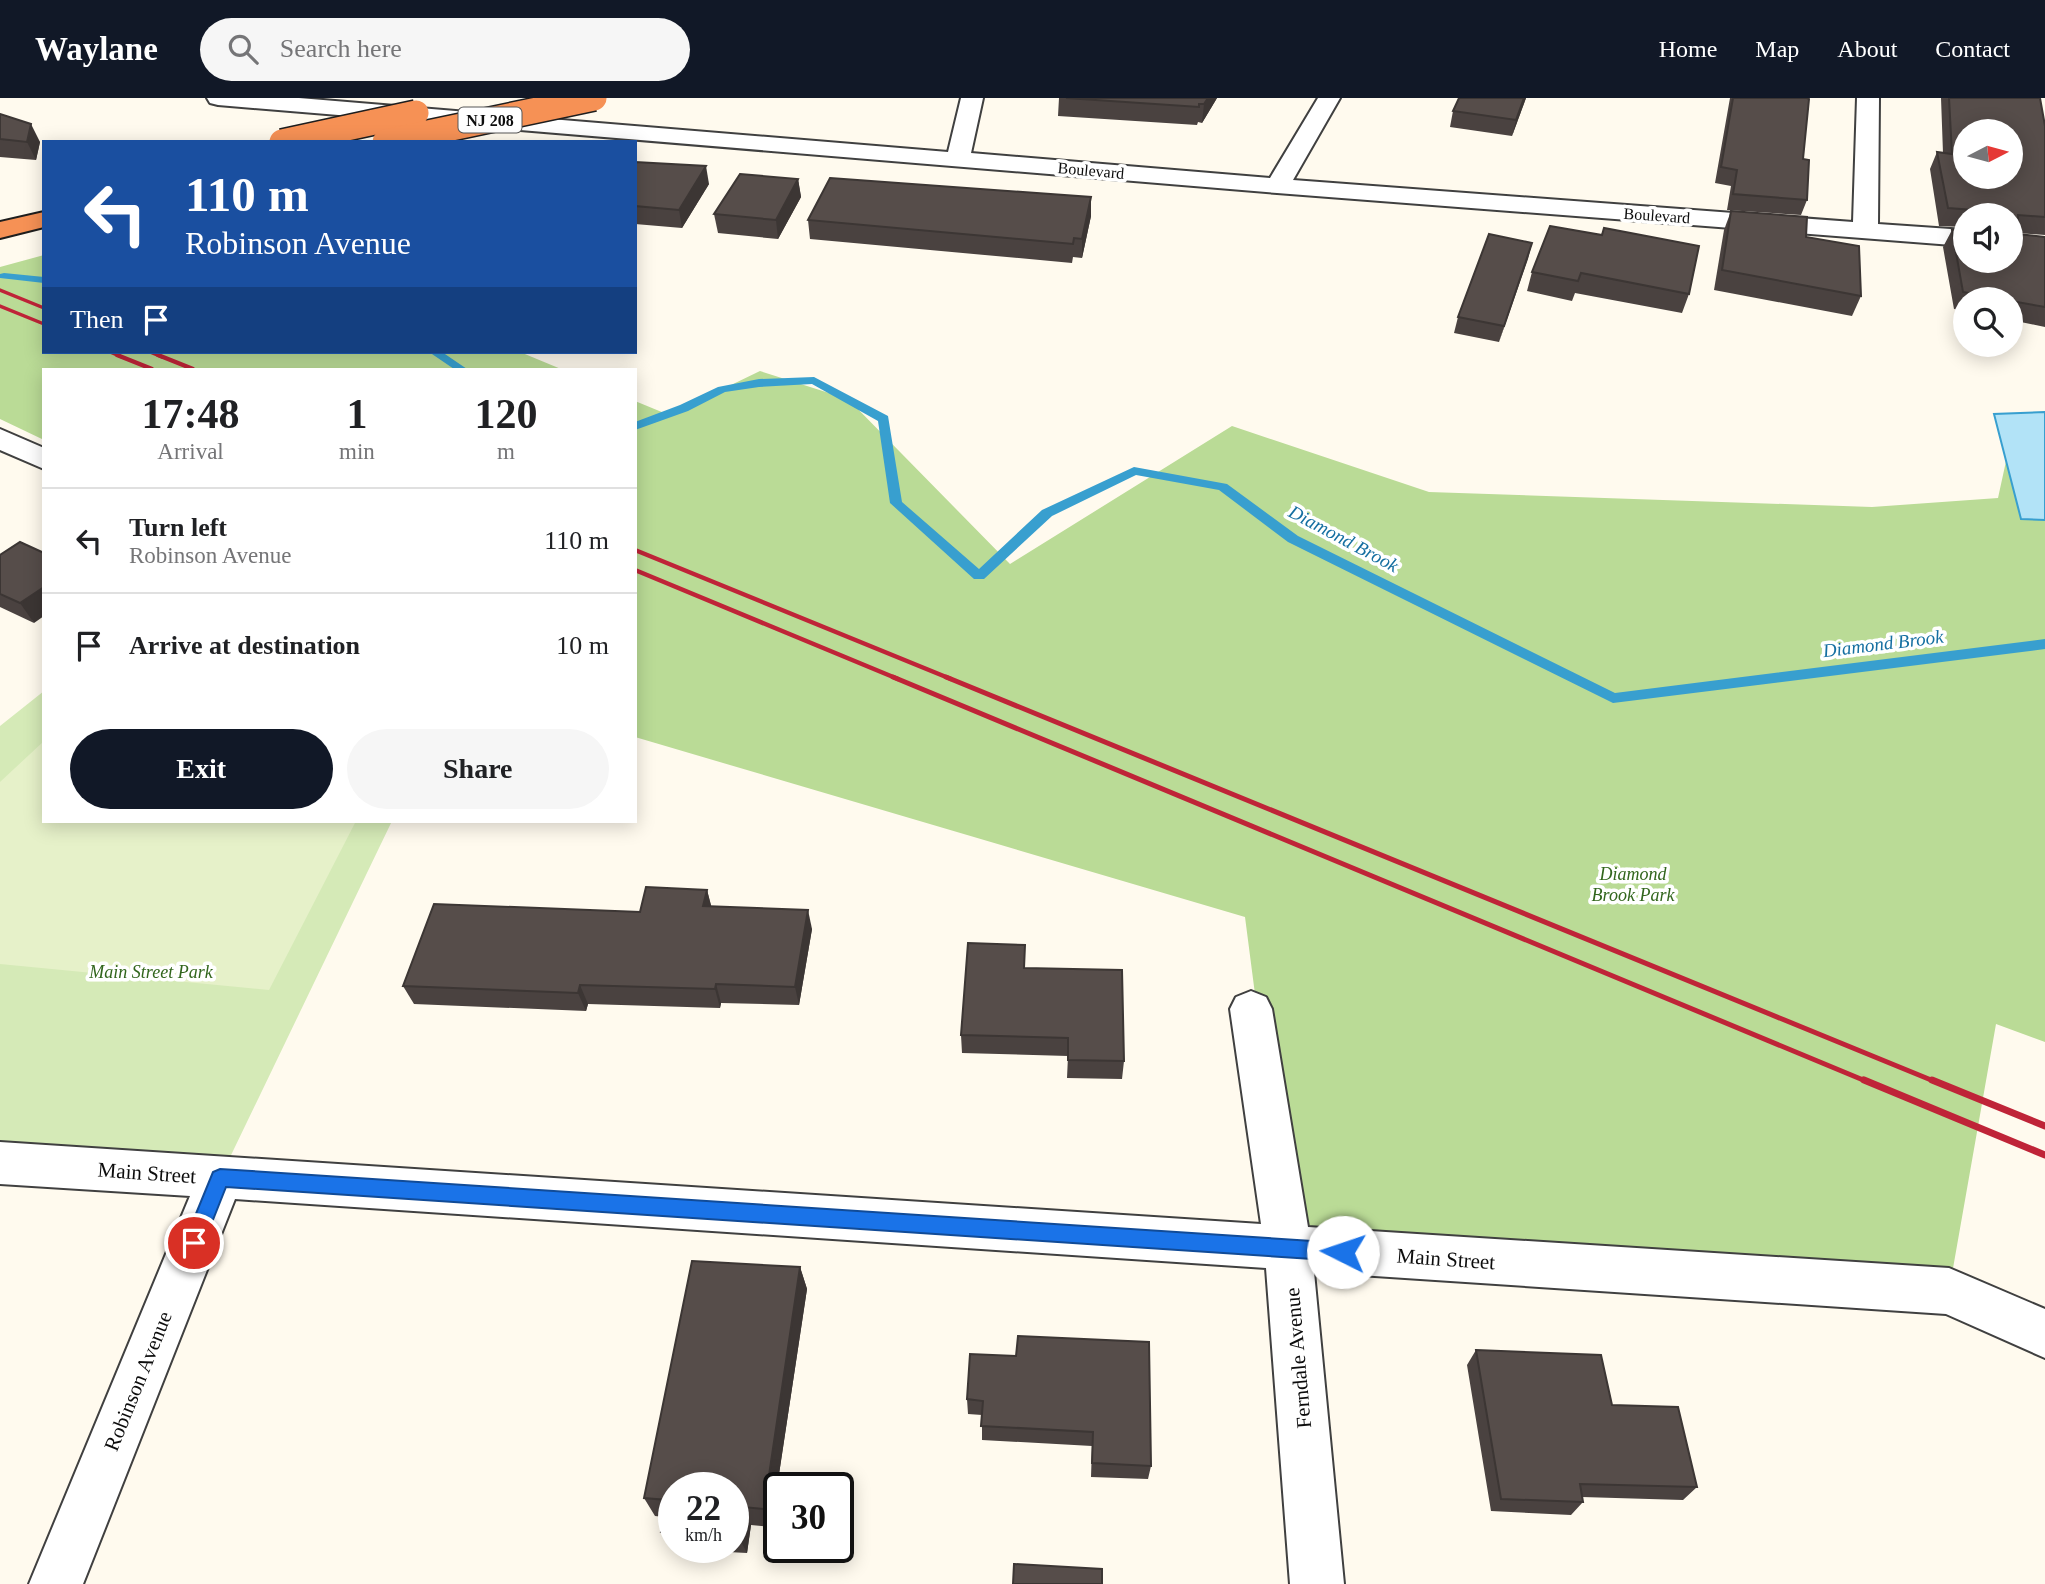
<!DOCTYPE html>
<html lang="en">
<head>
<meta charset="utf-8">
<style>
	body { margin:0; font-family:Georgia,serif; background:#f6f6f6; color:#202124; height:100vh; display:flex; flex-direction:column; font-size:26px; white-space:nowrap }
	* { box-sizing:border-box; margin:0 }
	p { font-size:23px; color:#757577 }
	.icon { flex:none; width:38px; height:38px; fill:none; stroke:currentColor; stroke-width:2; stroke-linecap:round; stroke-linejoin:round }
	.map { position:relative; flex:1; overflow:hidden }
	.details { position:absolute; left:42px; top:270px; width:595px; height:455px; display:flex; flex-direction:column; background:#fff; border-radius:0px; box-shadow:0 4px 18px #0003 }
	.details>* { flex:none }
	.banner { position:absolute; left:42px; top:42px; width:595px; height:214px; border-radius:0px; box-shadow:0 4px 18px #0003; background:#1a4fa0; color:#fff; overflow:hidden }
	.needle { width:46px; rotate:84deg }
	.controls { position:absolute; left:1953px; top:21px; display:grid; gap:14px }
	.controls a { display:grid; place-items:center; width:70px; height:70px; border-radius:50%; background:#fff; box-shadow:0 4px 18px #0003; font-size:35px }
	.speed { position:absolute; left:658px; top:1374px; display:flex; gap:14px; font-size:35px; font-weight:700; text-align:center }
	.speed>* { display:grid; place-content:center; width:91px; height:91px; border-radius:50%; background:#fff; box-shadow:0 4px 18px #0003; line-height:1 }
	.speed small { font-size:18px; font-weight:400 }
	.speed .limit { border:4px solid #111; border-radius:10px; background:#fff; color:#111 }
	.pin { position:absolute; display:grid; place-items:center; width:60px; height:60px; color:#fff; margin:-30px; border:4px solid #fff; border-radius:50%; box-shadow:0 2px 7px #0007 }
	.me { position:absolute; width:77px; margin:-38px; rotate:274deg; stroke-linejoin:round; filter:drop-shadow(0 0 5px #0008) }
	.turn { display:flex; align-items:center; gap:24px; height:147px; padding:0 28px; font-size:32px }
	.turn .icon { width:91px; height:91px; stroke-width:2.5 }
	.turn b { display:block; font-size:49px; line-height:60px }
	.then { display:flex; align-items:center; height:66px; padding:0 28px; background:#0003; gap:14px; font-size:26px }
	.eta { display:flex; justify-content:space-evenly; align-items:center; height:119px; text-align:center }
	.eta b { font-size:42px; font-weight:600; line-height:49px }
	.action { display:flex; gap:14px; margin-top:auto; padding:14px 28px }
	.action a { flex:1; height:80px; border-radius:42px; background:#111827; color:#fff; font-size:28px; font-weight:600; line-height:80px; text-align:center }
	.action a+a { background:#f6f6f6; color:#202124 }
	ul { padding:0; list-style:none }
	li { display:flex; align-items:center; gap:21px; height:105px; padding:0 28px; border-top:2px solid #e0e0e0 }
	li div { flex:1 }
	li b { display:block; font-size:26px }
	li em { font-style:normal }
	header { display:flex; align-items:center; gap:42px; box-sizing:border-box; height:98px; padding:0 35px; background:#111827; color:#fff }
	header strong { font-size:33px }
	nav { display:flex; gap:38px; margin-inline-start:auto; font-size:24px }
	.search { width:490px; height:63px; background:#f6f6f6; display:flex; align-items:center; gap:18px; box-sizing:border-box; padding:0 24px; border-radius:38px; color:#757577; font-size:26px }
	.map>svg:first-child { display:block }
</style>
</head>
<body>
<header>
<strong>Waylane</strong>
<div class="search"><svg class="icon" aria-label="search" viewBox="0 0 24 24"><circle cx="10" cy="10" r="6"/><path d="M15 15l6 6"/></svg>Search here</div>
<nav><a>Home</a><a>Map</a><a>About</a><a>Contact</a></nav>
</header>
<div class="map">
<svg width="2045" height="1486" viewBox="0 0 2045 1486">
	<rect width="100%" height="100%" fill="#fffaee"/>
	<!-- green -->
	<path fill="#d5eab7" d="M44,593V723H392L220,1080L0,1065V628Z"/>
	<!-- forest -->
	<g fill="#badb96">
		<path d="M44,157V254H520L561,271H44V342L0,321V169Z"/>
		<path d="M760,273L848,301L1010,466L1232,328L1429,394L1872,409L1998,400L2015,322H2045V944L1996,926L1949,1193L1288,1151L1245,819L635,639V303L669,317Z"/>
	</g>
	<!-- pitch -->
	<path fill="#e6f1c9" d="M44,643V723H356L269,892L0,866V684Z"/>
	<!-- water -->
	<path fill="#b2e3f7" stroke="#389fcf" stroke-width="2" d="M2045,314V422L2021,421L1994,316Z"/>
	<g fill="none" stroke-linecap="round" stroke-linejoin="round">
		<!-- stream -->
		<g fill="#389fcf" fill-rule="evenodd">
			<path d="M4,175L44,179V185L0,180V176Z"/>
			<path d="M429,254H442L467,271H454Z"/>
			<path d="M814,279L888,318L902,404L979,471L1042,412L1134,369L1227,386L1298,438L1615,595L2045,541V551L1613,605L1288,444L1219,392L1136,377L1052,418L984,481H974L890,405L878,323L812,286L759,289L725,294L688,313L635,332V324L680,307L718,289L759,281Z"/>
		</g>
		<defs>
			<g id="minor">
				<path d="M207,0H299L948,54L961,0H983L971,55L1270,80L1318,0H1340L1293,82L1853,124L1857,0H1879L1878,126L1965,132V148L1277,95L218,7L210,5Z"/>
				<path d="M0,331L44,350V371L0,352Z"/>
				<path d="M1251,893L1266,899L1272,911L1308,1129L1949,1170L2045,1211V1260L1946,1216L1314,1174L1344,1486H1290L1266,1170L235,1101L83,1486H29L190,1098L0,1086V1044L1261,1126L1230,911L1236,899Z"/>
			</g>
			<path id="highway" d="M44,114V129L0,140V124Z"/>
		</defs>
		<!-- minor casing -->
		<use href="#minor" stroke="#404040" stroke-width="4"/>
		<!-- highway casing -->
		<use href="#highway" stroke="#1e1e1e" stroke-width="4"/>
		<!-- minor -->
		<use href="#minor" fill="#fff" fill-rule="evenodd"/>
		<!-- highway -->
		<use href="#highway" fill="#f69155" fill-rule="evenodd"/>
		<!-- rail-far3 -->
		<g stroke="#bf2438" stroke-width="3.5">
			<path d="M0,192L44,210"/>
			<path d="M0,208L44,226"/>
			<path d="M110,254L122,259"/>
			<path d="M150,254L162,259"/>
		</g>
		<!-- rail-far2 -->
		<g stroke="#bf2438" stroke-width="4.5">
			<path d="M117,257L152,271"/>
			<path d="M158,257L193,271"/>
			<path d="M635,452L951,581"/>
			<path d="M635,472L898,581"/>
		</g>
		<!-- rail-far1 -->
		<g stroke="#bf2438" stroke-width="5">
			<path d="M893,579L1868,984"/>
			<path d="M946,579L1936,984"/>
		</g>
		<!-- rail -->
		<g stroke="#bf2438" stroke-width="7">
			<path d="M1864,982L2045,1057"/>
			<path d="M1932,982L2045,1028"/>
		</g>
		<defs>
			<g id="highway-bridge">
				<path d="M282,44L416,15"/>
				<path d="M385,44L594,0"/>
			</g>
		</defs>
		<!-- highway-bridge casing -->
		<use href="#highway-bridge" stroke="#1e1e1e" stroke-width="28" stroke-linecap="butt"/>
		<!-- highway-bridge -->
		<use href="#highway-bridge" stroke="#f69155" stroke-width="25"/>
	</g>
	<!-- wall -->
	<g fill="#4a4240" fill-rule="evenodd">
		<path d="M1059,0H1217L1202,25L1198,24L1197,27L1058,18Z"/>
		<path d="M1459,0H1526L1512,38L1450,29L1453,13Z"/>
		<path d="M1730,0H1807L1803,61L1807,102L1801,117L1727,112L1731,88L1715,85Z"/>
		<path d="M1941,0H2040L2045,28V137L2018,135V136L2045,139V229L2011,222V201H1965V213L1954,211L1943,149L1952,132L1965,163L2011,117H1965V129L1939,128L1930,71L1937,54L1943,55Z"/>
		<path d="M0,16L40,44L36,62L0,59Z"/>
		<path d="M635,64L709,86L682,130L635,126Z"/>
		<path d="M798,81L801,99L778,141L718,135L714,116Z"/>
		<path d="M1731,113L1806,139L1861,198L1852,218L1714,192L1724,132Z"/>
		<path d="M1091,118L1082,160L1073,159L1072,165L810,141L808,122Z"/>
		<path d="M1604,130L1689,196L1682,215L1575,195L1572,203L1527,193L1532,174L1602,137Z"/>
		<path d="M1532,145L1499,244L1454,235L1458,219Z"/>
		<path d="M0,457L34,525L0,509Z"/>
		<path d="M707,792L711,808L812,831L799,907L721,905L720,910L588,906L586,913L414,906L403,888L640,814Z"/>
		<path d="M1025,870L1124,963L1122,981L1067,980L1068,958L962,955L961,937Z"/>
		<path d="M800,1169L807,1191L771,1429L751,1427L747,1455L672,1451L661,1434L664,1419L655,1418L644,1400ZM674,1390H733V1449H674Z"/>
		<path d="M1476,1252L1612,1307L1697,1389L1683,1402L1582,1399L1583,1404L1571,1417L1491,1413L1467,1267Z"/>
		<path d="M970,1256L1151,1368L1148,1381L1091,1379L1092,1348L982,1342V1317L968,1316L967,1301Z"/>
	</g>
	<!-- shaded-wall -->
	<g fill="#3c3634">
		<path d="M1208,0H1217L1202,25L1204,6Z"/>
		<path d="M1524,0H1526L1512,38L1516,22Z"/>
		<path d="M31,26L40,44L36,62L27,44Z"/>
		<path d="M706,68L709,86L682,130L679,112Z"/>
		<path d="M798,81L801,99L778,141L776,122Z"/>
		<path d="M1091,99V118L1082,160V141Z"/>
		<path d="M1532,145L1528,161L1499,244L1504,228Z"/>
		<path d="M44,489V518L34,525L20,505Z"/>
		<path d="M707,792L712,811L703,808Z"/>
		<path d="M808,812L812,831L799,907L795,889Z"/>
		<path d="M716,886L721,905L720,910L715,891Z"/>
		<path d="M580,887L588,906L586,913L578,895Z"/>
		<path d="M800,1169L807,1191L771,1429L764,1411Z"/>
		<path d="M743,1409L751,1427L747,1455L738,1438Z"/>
	</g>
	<!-- building -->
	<g fill="#564d4a" stroke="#3c3634" stroke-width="2" fill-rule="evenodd">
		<path d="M1066,0H1208L1204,6H1199V9Z"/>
		<path d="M1459,0H1524L1516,22L1453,13Z"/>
		<path d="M1733,0H1807L1809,1L1803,61L1809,62L1807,102L1733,96L1737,72L1721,69Z"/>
		<path d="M1949,0H2040L2045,28V119L2018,117V136L2045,139V209L2011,203V201H2003L1963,194L1952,132H1965V163H2011V117H1976V115L1974,112L1948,110L1937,54L1952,56ZM1965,33H2011V79H1965Z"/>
		<path d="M0,16L31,26L27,44L0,41Z"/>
		<path d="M635,64L706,68L679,112L635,108Z"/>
		<path d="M740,76L798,81L776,122L714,116Z"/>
		<path d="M830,80L1091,99L1082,141L1074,140L1073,146L808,122Z"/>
		<path d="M1731,113L1807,119L1806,139L1859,148L1861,198L1722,172Z"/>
		<path d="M1550,128L1602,137L1604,130L1699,148L1689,196L1581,175L1578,183L1532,174Z"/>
		<path d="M1489,136L1532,145L1504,228L1458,219Z"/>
		<path d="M20,444L44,455V489L20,505L0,496V457Z"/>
		<path d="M646,789L707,792L703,808L808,812L795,889L716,886L715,891L580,887L578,895L403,888L434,806L640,814Z"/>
		<path d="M968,845L1025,847L1024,870L1122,872L1124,963L1068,962V940L961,937Z"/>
		<path d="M692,1163L800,1169L764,1411L743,1409L738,1438L733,1437V1390H674V1434H661L667,1402L644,1400Z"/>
		<path d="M1018,1238L1149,1244L1151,1368L1092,1365L1093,1334L981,1328L983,1303L967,1301L970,1256L1016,1258Z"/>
		<path d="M1476,1252L1601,1257L1612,1307L1678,1309L1697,1389L1580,1386L1583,1404L1501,1401Z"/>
		<path d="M1014,1466L1102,1471V1486H1013Z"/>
	</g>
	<!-- route -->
	<path fill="#1a73e8" stroke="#114b97" stroke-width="2" d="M220,1071L1343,1145L1350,1148L1353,1154L1350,1161L1343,1163L226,1089L201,1152L194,1154L187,1152L184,1145L213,1074Z"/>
	<g text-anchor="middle" stroke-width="7" stroke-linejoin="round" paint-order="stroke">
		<!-- shield labels -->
		<rect fill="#fff" stroke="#565656" stroke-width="2" x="458.5" y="9.5" width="63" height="25" rx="5"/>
		<g font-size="16" font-weight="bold" fill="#0d0d0d">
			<text x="490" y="28">NJ 208</text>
		</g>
		<!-- far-street labels -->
		<g font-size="16" fill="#0d0d0d" stroke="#fff">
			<text transform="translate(1091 72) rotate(5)" y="6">Boulevard</text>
			<text transform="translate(1657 117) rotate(4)" y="6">Boulevard</text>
		</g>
		<!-- park labels -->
		<g font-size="18" font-style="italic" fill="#32661d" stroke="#fff">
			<text x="1633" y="782">Diamond<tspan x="1633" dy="21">Brook Park</tspan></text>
			<text x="151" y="880">Main Street Park</text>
		</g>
		<!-- water labels -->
		<g font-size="19" font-style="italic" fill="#156fa1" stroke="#fff">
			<text transform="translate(1344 440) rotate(28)" y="7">Diamond Brook</text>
			<text transform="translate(1883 545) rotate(-7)" y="7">Diamond Brook</text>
		</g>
		<!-- near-street labels -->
		<g font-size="21" fill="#0d0d0d" stroke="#fff">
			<text transform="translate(147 1075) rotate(4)" y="7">Main Street</text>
			<text transform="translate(1446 1161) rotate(4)" y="7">Main Street</text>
			<text transform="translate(1298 1260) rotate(-95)" y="7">Ferndale Avenue</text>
			<text transform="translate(138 1283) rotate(-68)" y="7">Robinson Avenue</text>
		</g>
	</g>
</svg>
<div class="controls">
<a><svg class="needle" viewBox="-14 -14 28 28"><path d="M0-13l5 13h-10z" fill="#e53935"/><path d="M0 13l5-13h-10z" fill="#757577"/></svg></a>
<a><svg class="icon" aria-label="sound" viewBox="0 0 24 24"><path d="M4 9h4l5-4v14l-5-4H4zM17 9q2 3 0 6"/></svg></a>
<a><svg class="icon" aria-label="search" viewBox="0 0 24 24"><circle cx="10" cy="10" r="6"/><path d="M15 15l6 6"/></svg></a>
</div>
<div class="speed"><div>22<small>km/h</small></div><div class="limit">30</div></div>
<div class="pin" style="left:194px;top:1145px;background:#d93025"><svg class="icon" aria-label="arrive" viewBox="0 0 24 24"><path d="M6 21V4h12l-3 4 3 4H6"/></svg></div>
<svg class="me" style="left:1343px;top:1154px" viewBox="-20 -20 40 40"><circle r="19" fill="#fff"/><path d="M0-13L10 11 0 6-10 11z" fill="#1a73e8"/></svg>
<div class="banner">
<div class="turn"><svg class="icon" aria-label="left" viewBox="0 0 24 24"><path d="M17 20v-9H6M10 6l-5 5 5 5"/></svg><div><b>110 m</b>Robinson Avenue</div></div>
<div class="then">Then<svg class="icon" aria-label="arrive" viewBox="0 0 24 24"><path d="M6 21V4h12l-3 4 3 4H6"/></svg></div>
</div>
<section class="details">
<div class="eta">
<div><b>17:48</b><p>Arrival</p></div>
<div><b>1</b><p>min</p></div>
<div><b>120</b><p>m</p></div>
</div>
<ul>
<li><svg class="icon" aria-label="left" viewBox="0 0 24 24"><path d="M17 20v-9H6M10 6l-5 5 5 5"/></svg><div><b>Turn left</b><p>Robinson Avenue</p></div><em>110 m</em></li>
<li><svg class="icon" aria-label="arrive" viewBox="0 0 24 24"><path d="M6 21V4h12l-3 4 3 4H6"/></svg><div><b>Arrive at destination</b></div><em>10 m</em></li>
</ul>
<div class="action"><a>Exit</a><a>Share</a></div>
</section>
</div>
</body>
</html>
